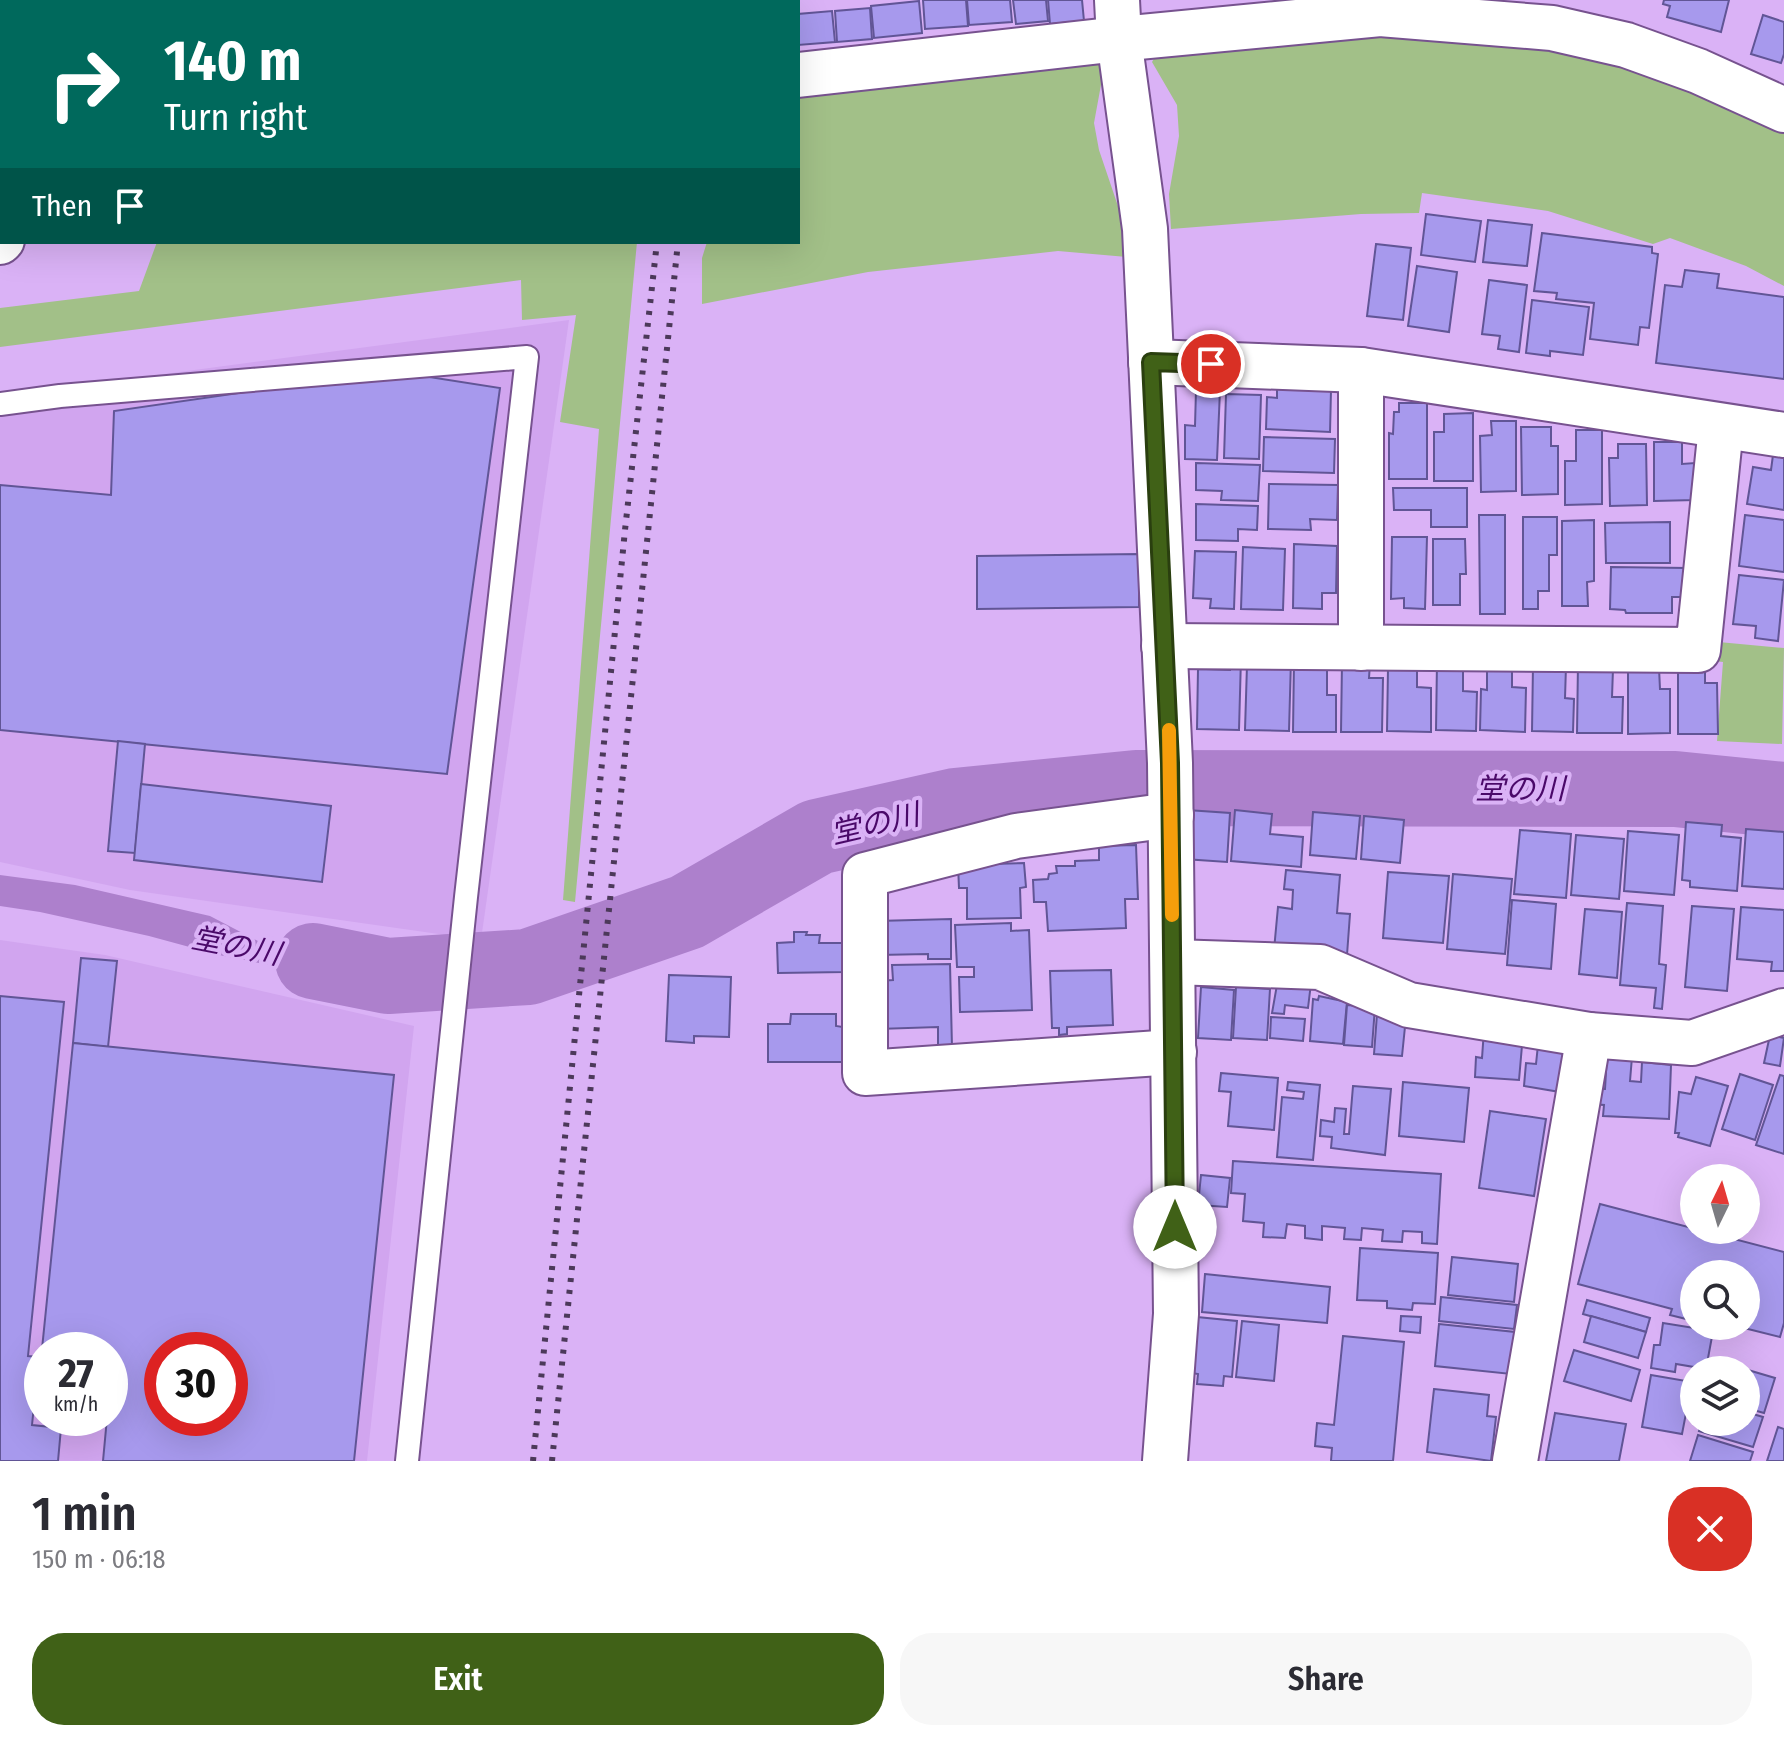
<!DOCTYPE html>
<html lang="en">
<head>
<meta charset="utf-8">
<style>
	body { margin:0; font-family:"Fira Sans Condensed","Noto Sans JP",sans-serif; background:#f7f7f7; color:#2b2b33; height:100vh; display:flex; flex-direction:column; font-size:30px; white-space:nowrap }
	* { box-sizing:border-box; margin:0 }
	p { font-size:26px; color:#7c7c81 }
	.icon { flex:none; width:44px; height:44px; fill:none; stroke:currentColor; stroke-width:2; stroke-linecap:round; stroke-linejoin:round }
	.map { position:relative; height:1461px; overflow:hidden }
	.drawer { display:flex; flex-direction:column; background:#fff; flex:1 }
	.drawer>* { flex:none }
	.banner { position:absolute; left:0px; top:0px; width:800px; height:244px; box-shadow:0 8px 32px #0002; background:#00695c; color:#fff; overflow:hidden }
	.needle { width:52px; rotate:5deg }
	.fabs { position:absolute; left:1680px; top:1164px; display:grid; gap:16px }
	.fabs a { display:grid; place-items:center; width:80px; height:80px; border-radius:50%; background:#fff; box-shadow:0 8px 32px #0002; font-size:40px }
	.speed { position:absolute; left:24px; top:1332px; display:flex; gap:16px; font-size:40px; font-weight:700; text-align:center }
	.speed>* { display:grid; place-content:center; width:104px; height:104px; border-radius:50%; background:#fff; box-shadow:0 8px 32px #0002; line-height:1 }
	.speed small { font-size:20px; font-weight:400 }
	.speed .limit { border:12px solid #d22; background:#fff; color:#111 }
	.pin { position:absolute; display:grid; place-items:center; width:68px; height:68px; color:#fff; margin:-34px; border:4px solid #fff; border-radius:50%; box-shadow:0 2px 8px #0007 }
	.me { position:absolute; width:88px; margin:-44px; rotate:0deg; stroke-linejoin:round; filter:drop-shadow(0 0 6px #0008) }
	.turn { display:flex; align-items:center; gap:28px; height:168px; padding:0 32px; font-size:36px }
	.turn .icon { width:104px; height:104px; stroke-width:2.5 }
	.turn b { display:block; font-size:56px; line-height:68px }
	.then { display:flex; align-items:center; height:76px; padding:0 32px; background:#0003; gap:16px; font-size:30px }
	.round { display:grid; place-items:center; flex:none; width:84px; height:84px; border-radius:32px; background:#f7f7f7 }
	.summary { display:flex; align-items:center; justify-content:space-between; height:136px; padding:0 32px }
	h1 { font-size:48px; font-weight:600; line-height:60px }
	.button { display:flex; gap:16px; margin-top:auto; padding:16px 32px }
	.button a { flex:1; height:92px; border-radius:32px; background:#406117; color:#fff; font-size:32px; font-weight:600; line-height:92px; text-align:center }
	.button a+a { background:#f7f7f7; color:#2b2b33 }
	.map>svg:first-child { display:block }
</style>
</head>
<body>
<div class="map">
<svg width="1784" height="1461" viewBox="0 0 1784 1461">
	<rect width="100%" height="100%" fill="#dab2f6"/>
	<!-- built -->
	<g fill="#d1a5ef" fill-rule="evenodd">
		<path d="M569,320L481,940L130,890L0,862V396Z"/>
		<path d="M0,940L105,955L414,1026L367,1461H0ZM42,1350H110V1418H42ZM162,1350H230V1418H162Z"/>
	</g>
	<!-- green -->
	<g fill="#a2c088">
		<path d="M101,0H435L98,2Z"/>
		<path d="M1311,35L1511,36L1678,79L1784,128V286L1746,266L1670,238L1653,244L1548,211L1422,193L1419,213L1361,214L1171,229L1169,194L1179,136L1177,105L1152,62L1159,50Z"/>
		<path d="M1023,58L1105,63L1094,123L1099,150L1121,215L1127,257L1058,251L868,272L702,304V258L707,242H798V84Z"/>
		<path d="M157,242H637L575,902L563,900L599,429L560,422L576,315L522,320L521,280L0,347V308L139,291Z"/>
		<path d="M1708,641L1784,648L1782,744L1717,741L1723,662L1706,660Z"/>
	</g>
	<!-- water -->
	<path fill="#ad80cc" d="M0,875L75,885L210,916L260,942L418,967L415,994L219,955L149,936L40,912L0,906Z"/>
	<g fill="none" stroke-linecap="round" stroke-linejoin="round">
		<!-- river -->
		<path stroke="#ad80cc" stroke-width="76" d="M313,961L388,976L528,967L687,912L817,837L955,806L1136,788L1675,789L1784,800"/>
	</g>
	<!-- building -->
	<g fill="#a799ed" stroke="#615596" stroke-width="2" fill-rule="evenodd">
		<path d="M923,0H966L968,26L925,29Z"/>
		<path d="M967,0H1010L1012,22L969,25Z"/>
		<path d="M1013,0H1046L1048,21L1016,24Z"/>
		<path d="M1048,0H1082L1084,21L1050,24Z"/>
		<path d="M1664,0H1729L1721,32L1667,17L1670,6L1663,4Z"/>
		<path d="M919,1L922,33L874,38L871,6Z"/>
		<path d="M870,8L872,39L837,42L835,11Z"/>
		<path d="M832,11L835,42L798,45V14Z"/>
		<path d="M1763,15L1784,22V54L1781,63L1751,54Z"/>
		<path d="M1426,214L1481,221L1475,262L1421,255Z"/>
		<path d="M1488,220L1532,225L1527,266L1483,262Z"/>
		<path d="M1542,233L1652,247V253L1658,254L1649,328L1640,327L1638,345L1590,339L1594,303L1556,299L1557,293L1534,291Z"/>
		<path d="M1376,244L1411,248L1403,320L1367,316Z"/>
		<path d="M1417,266L1457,272L1449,332L1408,326Z"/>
		<path d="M1685,270L1719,274L1717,288L1784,297V379L1656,363L1665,285L1682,287Z"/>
		<path d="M1489,280L1527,285L1519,352L1498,349L1500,336L1482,334Z"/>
		<path d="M1532,300L1589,307L1583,355L1550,351V356L1526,353Z"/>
		<path d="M391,371L500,388L447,774L0,730V485L111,495L114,411Z"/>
		<path d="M1277,388L1331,390L1330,432L1266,429L1267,397L1277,398Z"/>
		<path d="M1196,390H1220L1217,460L1185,459V425L1195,426Z"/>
		<path d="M1226,394L1261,395L1259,459L1224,458Z"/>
		<path d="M1399,403H1427V479H1389V433L1393,434L1394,412H1399Z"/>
		<path d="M1473,413V481H1434V432H1444V414Z"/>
		<path d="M1491,421H1516V491L1481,492L1480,436L1492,435Z"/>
		<path d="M1521,427H1551V446H1558V494L1522,495Z"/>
		<path d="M1576,430H1602V504L1565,505V461H1576Z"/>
		<path d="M1264,437L1335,439L1334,473L1263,471Z"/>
		<path d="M1654,442H1682V464L1695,463V500L1654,501Z"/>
		<path d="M1618,444H1646L1647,505L1610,506L1609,458H1618Z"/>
		<path d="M1773,455L1784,457V510L1747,504L1753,467L1771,470Z"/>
		<path d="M1196,463L1260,465L1258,501L1221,500L1222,491L1196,490Z"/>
		<path d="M1269,484L1338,485L1337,520L1310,519L1311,530L1268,529Z"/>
		<path d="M1393,488H1467V527H1431V510H1394Z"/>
		<path d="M1196,504L1258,506L1257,530L1238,529V541L1196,540Z"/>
		<path d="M1479,515H1505V614H1480Z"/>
		<path d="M1745,515L1784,520V572L1739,566Z"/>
		<path d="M1523,517H1557V555H1549V591H1538V609H1523Z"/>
		<path d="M1594,520V581L1587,582L1588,606H1562V521Z"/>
		<path d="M1670,522V563H1606L1605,523Z"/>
		<path d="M1392,537H1427L1425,609L1404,608V598L1391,599Z"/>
		<path d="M1433,539H1465L1466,574H1460V605H1433Z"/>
		<path d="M1294,544L1337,546L1336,593H1322V609L1293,608Z"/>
		<path d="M1243,547L1285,549L1283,610L1241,609Z"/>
		<path d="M1195,551L1236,552L1234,609L1210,608L1211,599L1193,598Z"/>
		<path d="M1139,554V607L977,609V556Z"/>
		<path d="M1611,567L1687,568L1686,597H1672V613H1626L1625,610L1610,609Z"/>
		<path d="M1739,575L1784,580L1778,641L1755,638L1756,626L1733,624Z"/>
		<path d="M1230,657H1241L1239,730L1197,729L1198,669L1230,670Z"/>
		<path d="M1291,659L1289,731L1245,730L1247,665Z"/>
		<path d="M1294,661L1327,669V695H1336V732H1293Z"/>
		<path d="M1342,662L1370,663L1369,678H1383L1382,732H1341Z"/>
		<path d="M1437,662L1463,663V691L1477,692L1476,731L1436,730Z"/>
		<path d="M1578,663L1613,669L1612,697H1623L1622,733H1577Z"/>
		<path d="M1533,665L1566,666L1565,698L1574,699L1573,732L1532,731Z"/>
		<path d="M1417,667V687L1431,688V732L1387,731L1388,668Z"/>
		<path d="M1628,668H1659L1660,689H1670V733L1628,734Z"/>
		<path d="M1705,668V683H1717L1718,734H1678V669Z"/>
		<path d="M1487,670L1512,671V687L1526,688L1525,732L1480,730L1481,689L1487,690Z"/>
		<path d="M118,741L145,744L135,853L108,851Z"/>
		<path d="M141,784L331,806L322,882L134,860Z"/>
		<path d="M1187,810L1230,813L1227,862L1184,859Z"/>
		<path d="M1235,810L1272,814L1270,834L1303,837L1301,867L1231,861Z"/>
		<path d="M1313,812L1360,816L1356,859L1310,855Z"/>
		<path d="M1364,816L1404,820L1400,863L1361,859Z"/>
		<path d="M1686,822L1722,825L1721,836L1741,838L1737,891L1690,887V881L1682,880Z"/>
		<path d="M1746,829L1784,832V889L1742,886Z"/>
		<path d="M1520,830L1571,834L1566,898L1514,894Z"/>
		<path d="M1628,831L1679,835L1674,895L1624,891Z"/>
		<path d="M1576,835L1624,839L1619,899L1571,895Z"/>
		<path d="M1136,845L1138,899H1125L1126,928L1048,931L1046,902H1034L1033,880L1048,879L1049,874L1057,873L1056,866H1075V861L1099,860V846Z"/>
		<path d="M1024,863L1026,887L1020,888L1021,918L967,919V888H959L958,865Z"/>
		<path d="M1286,870L1340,875L1337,913L1350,914L1347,955L1274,950L1278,907L1292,909L1293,890L1284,889Z"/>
		<path d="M1388,872L1449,876L1443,943L1383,938Z"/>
		<path d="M1453,874L1512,879L1505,954L1447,949Z"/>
		<path d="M1512,900L1556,904L1551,969L1507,965Z"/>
		<path d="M1627,903L1663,906L1659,964L1666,965L1662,1009L1654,1008L1656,988L1620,985Z"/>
		<path d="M1692,906L1734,909L1727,991L1685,987Z"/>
		<path d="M1741,907L1784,910V971H1771L1772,962L1737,959Z"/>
		<path d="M1585,909L1622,912L1617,978L1579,974Z"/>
		<path d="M951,919V959H928V954L878,955L877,921Z"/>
		<path d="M1011,923V931L1029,930L1032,1010L960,1012L959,977H974V967H957L955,925Z"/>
		<path d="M794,932H807L806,935H820L819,943H845V972L778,973L777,943L794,942Z"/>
		<path d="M81,958L117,961L108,1047L73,1043Z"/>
		<path d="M950,964L952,1047H938V1027L878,1029L877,981L893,980L892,965Z"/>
		<path d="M1111,970L1113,1025L1067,1027V1034L1059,1035V1028H1052L1050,971Z"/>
		<path d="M669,975L731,977L729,1037L694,1036V1043L666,1041Z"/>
		<path d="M1278,979L1311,983L1308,1008L1285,1005L1284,1014L1272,1013Z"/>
		<path d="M1201,987L1234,990L1231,1040L1198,1038Z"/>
		<path d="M1236,987L1270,989L1267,1040L1233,1038Z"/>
		<path d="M0,996L64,1002L28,1356L39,1357L32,1425L61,1428L58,1461H0Z"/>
		<path d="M1319,996L1347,1002L1343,1044L1310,1041L1313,999L1318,1000Z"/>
		<path d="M1347,1005L1375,1007L1372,1047L1344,1045Z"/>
		<path d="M791,1014H836V1026L843,1027V1062H768V1024H790Z"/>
		<path d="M1377,1014L1406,1017L1402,1056L1374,1054Z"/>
		<path d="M1271,1017L1305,1019L1303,1041L1270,1038Z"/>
		<path d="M1484,1030L1523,1034L1519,1080L1475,1077L1476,1057L1482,1058Z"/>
		<path d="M1770,1035L1784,1038L1780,1066L1764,1063Z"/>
		<path d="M73,1043L394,1075L354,1461H103L107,1418H110L114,1357L110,1356V1350L42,1349ZM162,1350H230V1418H162Z"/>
		<path d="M1538,1045L1564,1047L1560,1092L1524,1086L1526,1063L1536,1064Z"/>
		<path d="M1607,1055L1632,1057L1630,1081L1641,1082L1642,1062L1671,1065L1669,1119L1603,1116L1604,1105L1591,1104L1593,1089H1605Z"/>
		<path d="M1221,1073L1278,1078L1274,1130L1228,1126L1231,1092L1219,1091Z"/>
		<path d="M1740,1074L1773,1085L1755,1140L1722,1129Z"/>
		<path d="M1780,1075L1784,1076V1154L1756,1145Z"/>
		<path d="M1696,1077L1728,1086L1710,1146L1678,1137L1679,1133H1675L1679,1092L1691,1094Z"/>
		<path d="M1288,1082L1320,1085L1313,1160L1277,1157L1282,1097L1303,1099L1304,1092L1287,1090Z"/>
		<path d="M1403,1082L1469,1088L1464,1142L1399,1136Z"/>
		<path d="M1353,1086L1391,1089L1385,1155L1331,1148L1332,1137L1320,1136L1321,1120L1334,1122L1335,1108L1346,1109L1344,1134H1349Z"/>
		<path d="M1490,1111L1546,1119L1534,1196L1479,1188Z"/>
		<path d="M1233,1161L1441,1174L1437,1244L1422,1243V1232L1403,1231L1402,1242L1382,1241L1383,1230L1362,1228L1361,1240L1344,1239L1345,1228L1322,1226V1240L1305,1238V1226L1287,1224L1285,1238L1263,1237L1264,1223L1243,1221L1245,1194L1231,1193Z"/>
		<path d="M1201,1175L1230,1178L1227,1207L1198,1205Z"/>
		<path d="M1600,1204L1784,1252V1323L1780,1337L1736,1326H1746V1274H1694V1321L1670,1315L1672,1309L1578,1284Z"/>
		<path d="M1360,1248L1438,1253L1435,1304L1413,1303L1412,1310L1387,1308V1301L1357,1300Z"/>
		<path d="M1452,1257L1518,1264L1514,1302L1448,1295Z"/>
		<path d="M1205,1274L1330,1287L1327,1323L1202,1312Z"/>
		<path d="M1441,1297L1517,1305L1514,1329L1439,1321Z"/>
		<path d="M1587,1300L1650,1318L1646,1332L1583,1314Z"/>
		<path d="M1401,1316L1421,1317L1420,1333L1400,1331Z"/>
		<path d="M1591,1316L1646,1332L1638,1358L1584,1342Z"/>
		<path d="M1197,1317L1237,1321L1232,1377L1224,1376L1223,1386L1197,1384L1198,1374L1192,1373Z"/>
		<path d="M1242,1321L1279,1325L1274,1381L1236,1377Z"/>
		<path d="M1663,1323L1713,1331L1706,1369L1676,1364L1675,1372L1651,1368L1654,1345H1660Z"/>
		<path d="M1439,1324L1515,1332L1511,1374L1435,1366Z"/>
		<path d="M1343,1336L1404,1342L1393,1461H1331L1332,1448L1315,1446L1317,1423L1334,1425Z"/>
		<path d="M1574,1350L1640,1370L1631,1401L1564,1381Z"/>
		<path d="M1721,1362L1775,1378L1764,1413L1746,1408V1370H1719Z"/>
		<path d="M1651,1375L1692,1382L1682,1434L1642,1427Z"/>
		<path d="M1434,1389L1489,1395L1487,1416L1496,1417L1491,1461L1427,1452Z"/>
		<path d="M1746,1412L1763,1417L1753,1447L1699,1431L1702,1422H1746Z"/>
		<path d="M1555,1413L1626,1424L1619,1461H1546Z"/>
		<path d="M1778,1427L1784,1429V1461H1767Z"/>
		<path d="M1698,1435L1753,1452L1750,1461H1690Z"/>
	</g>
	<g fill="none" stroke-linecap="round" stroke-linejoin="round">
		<defs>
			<g id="service">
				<path d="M64,2L67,0"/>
				<path d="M0,404L60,396L527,357L466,897L407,1461"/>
			</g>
			<g id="minor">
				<path d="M1117,0L1119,39L1145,229L1170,763L1176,1314L1165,1461"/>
				<path d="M462,2L463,0"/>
				<path d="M798,75L1119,39L1380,14L1552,28L1626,45L1698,71L1784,110"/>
				<path d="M0,242L2,240"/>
				<path d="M1151,362L1361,370L1784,435"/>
				<path d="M1164,646L1698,650L1721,427"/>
				<path d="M1361,648V370"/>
				<path d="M1171,815L1016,836L865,875V1073L1174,1052"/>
				<path d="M1173,962L1320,967L1409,1005L1589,1035L1692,1043L1784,1011"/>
				<path d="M1515,1461L1589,1035"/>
			</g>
		</defs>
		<!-- service casing -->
		<use href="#service" stroke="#77528f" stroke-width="26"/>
		<!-- minor casing -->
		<use href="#minor" stroke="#77528f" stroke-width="48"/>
		<!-- service -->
		<use href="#service" stroke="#fff" stroke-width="22"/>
		<!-- minor -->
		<use href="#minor" stroke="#fff" stroke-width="44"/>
		<!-- rail -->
		<g stroke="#4c395a" stroke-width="6" stroke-dasharray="4 8" stroke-linecap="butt">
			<path d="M678,2V0"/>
			<path d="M699,2V0"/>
			<path d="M533,1461L625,530L657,242"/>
			<path d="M552,1461L678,242"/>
		</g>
	</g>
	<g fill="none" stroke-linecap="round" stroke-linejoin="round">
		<defs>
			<path id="route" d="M1175,1227L1170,763L1151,362L1211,364"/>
		</defs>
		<!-- route casing -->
		<use href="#route" stroke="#2a3f0f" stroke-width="20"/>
		<!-- route -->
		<use href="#route" stroke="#406117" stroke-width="14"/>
		<!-- slow -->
		<path stroke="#f59e0b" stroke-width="14" d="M1169,730L1172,915"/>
	</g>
	<g text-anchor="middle" stroke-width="8" stroke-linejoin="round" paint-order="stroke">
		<!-- water labels -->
		<g font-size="30" font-style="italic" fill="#4a0969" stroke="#dab2f6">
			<text x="1520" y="799">堂の川</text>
			<text transform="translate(875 824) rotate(-13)" y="10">堂の川</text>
			<text transform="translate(236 946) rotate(11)" y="10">堂の川</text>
		</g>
	</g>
</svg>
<div class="fabs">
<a><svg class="needle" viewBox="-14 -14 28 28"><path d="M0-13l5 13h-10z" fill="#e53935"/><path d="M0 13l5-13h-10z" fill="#7c7c81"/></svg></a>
<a><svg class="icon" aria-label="search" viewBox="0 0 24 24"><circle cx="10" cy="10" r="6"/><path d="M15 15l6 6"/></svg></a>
<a><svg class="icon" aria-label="layers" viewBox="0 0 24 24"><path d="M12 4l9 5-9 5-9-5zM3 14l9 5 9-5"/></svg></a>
</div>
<div class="speed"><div>27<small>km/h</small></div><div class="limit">30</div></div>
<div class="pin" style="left:1211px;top:364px;background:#d93025"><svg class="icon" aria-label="arrive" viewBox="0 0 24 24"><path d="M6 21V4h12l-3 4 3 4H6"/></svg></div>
<svg class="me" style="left:1175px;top:1227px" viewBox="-20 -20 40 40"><circle r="19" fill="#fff"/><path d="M0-13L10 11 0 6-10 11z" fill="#406117"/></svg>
<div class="banner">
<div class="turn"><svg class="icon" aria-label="right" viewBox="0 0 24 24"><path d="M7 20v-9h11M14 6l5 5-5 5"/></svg><div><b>140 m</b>Turn right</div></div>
<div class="then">Then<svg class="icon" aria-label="arrive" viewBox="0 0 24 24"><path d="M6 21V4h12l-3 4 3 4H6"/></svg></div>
</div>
</div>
<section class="drawer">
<div class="summary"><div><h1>1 min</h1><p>150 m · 06:18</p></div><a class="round" style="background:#d93025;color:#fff"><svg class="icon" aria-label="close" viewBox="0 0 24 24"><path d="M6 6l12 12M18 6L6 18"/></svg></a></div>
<div class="button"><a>Exit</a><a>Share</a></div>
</section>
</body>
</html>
